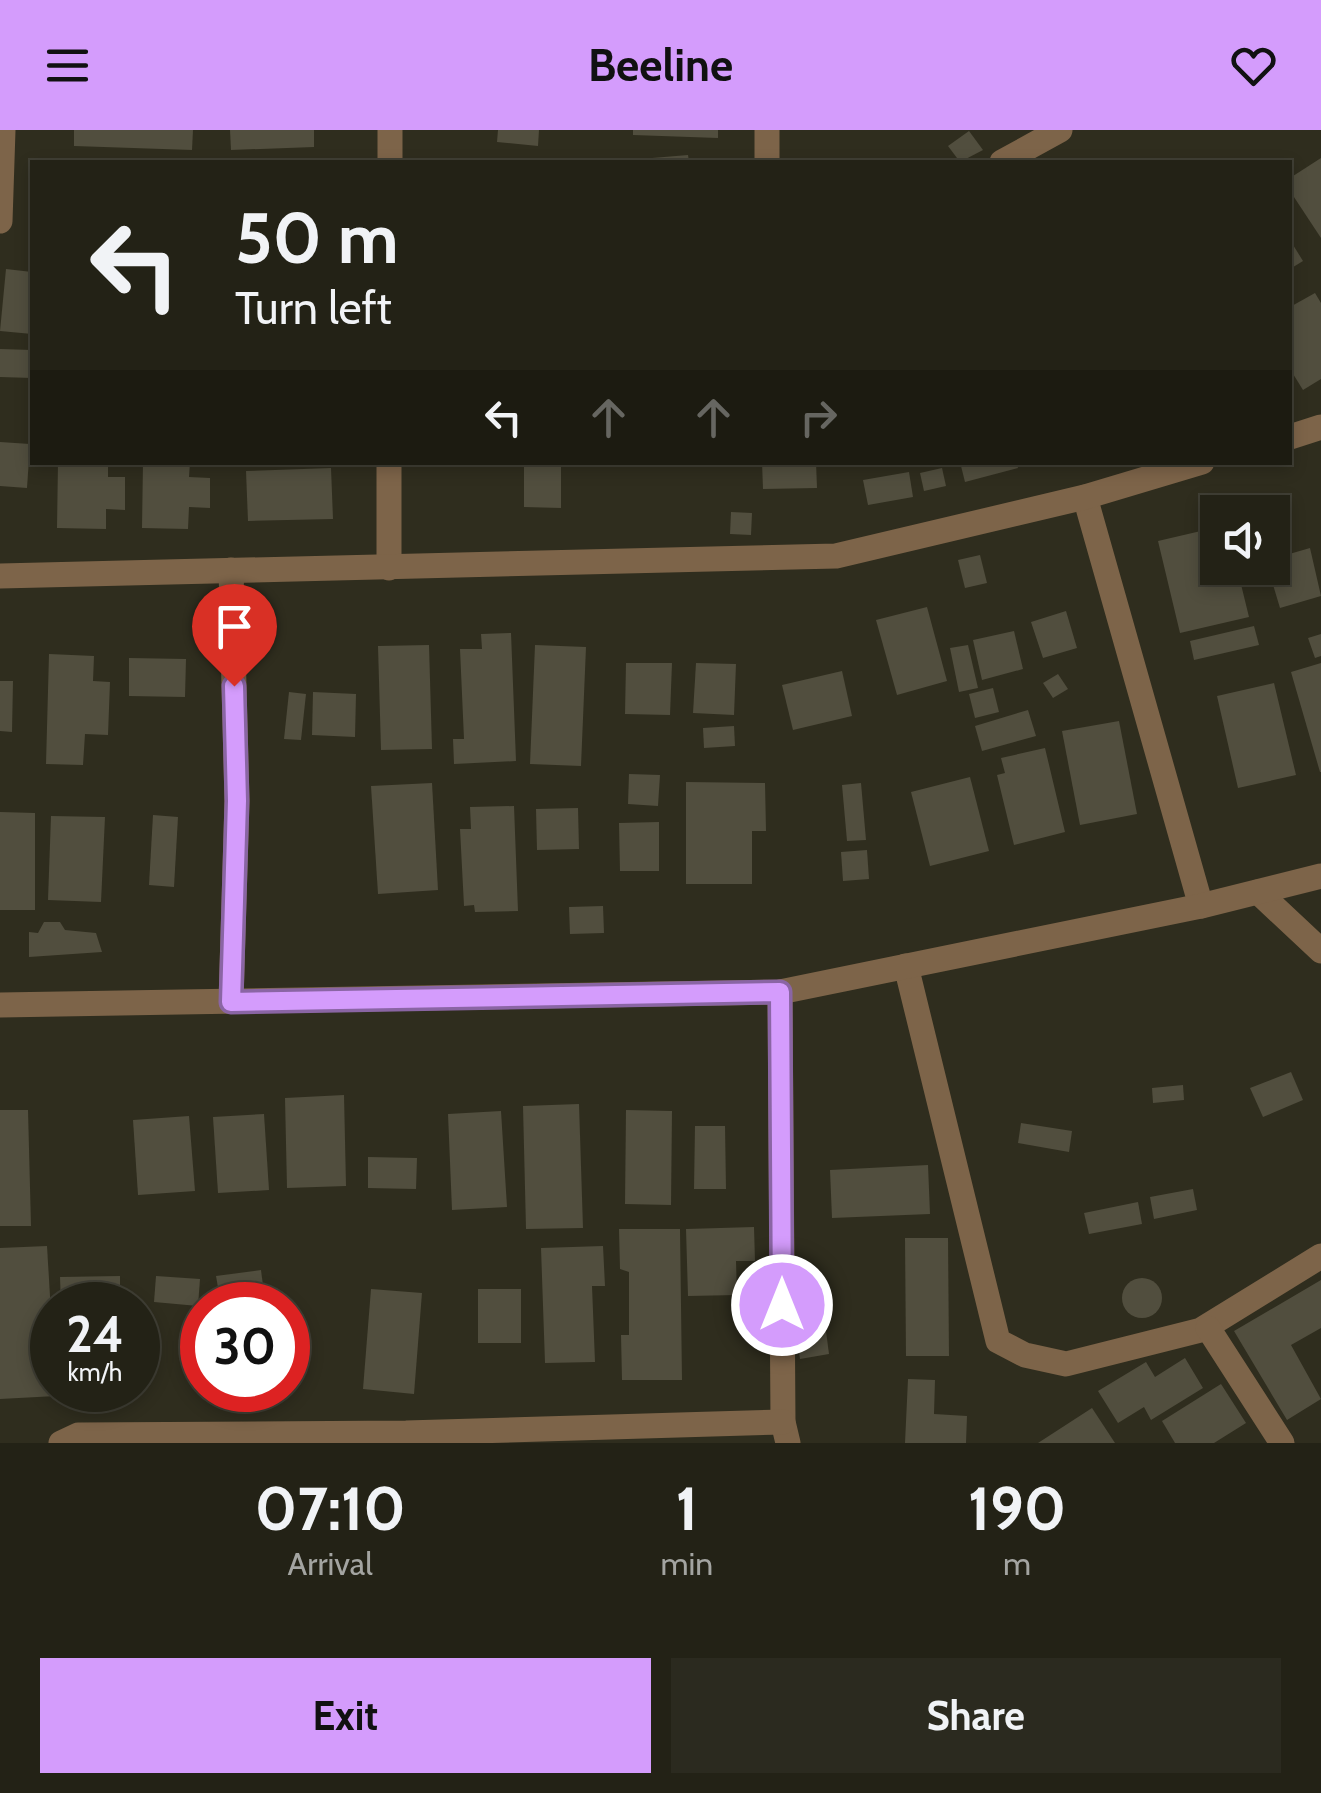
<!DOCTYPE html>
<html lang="en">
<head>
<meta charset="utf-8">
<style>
	body { margin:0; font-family:Cabin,sans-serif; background:#2b2a1f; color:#f1f3f6; height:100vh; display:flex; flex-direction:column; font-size:38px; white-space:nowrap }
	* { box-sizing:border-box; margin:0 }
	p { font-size:32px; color:#a3a4a1 }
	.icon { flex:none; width:55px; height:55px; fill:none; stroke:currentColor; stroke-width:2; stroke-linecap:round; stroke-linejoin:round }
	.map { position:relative; height:1313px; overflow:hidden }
	.details { display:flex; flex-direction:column; background:#232216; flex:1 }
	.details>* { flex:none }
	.banner { position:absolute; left:30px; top:30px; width:1262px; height:305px; border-radius:0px; box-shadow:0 5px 15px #0003,0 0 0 2px #403f35; background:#232216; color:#f1f3f6; overflow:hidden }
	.controls { position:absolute; left:1200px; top:365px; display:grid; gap:20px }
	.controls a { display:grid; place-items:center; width:90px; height:90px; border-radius:0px; background:#232216; box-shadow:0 5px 15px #0003,0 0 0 2px #403f35; font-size:50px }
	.speed { position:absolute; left:30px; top:1152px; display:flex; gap:20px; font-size:50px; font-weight:700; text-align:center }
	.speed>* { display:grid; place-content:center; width:130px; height:130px; border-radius:50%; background:#232216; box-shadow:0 5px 15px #0003,0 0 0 2px #403f35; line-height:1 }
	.speed small { font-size:25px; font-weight:400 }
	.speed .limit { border:15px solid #d22; background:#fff; color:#111 }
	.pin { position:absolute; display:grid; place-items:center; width:85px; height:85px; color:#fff; margin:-102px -42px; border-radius:50% 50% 50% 0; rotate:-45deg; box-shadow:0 0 10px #0007 }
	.pin .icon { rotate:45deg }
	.me { position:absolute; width:110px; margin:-55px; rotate:0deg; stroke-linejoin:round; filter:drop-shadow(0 0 8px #0008) }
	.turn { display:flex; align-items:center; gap:35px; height:210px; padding:0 40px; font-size:45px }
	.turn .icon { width:130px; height:130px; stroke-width:2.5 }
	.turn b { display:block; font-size:70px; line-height:85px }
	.lanes { display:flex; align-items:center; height:95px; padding:0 40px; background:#0003; justify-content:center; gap:50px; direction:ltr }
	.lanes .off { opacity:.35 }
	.eta { display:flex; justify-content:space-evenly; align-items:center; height:170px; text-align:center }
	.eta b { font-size:60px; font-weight:700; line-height:70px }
	.button { display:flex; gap:20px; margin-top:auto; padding:20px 40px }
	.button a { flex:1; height:115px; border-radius:0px; background:#d49cfc; color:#111; font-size:40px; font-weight:700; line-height:115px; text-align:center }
	.button a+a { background:#2b2a1f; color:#f1f3f6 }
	header { display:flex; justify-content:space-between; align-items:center; height:130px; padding:0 40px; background:#d49cfc; color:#111; font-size:45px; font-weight:700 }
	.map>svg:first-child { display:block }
</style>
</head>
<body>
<header><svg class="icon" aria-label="menu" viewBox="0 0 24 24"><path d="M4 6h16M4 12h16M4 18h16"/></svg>Beeline<svg class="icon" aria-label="heart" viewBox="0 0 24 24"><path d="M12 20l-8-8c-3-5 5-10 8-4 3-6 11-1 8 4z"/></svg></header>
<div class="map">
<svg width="1321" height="1313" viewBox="0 0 1321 1313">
	<rect width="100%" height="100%" fill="#2f2d1e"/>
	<!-- building -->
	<g fill="#514e3e">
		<path d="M74,0H193L192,20L74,16Z"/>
		<path d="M230,0H314V17L231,20Z"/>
		<path d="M498,0H539L538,16L497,12Z"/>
		<path d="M633,0H718V8L633,5Z"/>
		<path d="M969,1L983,20L960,32L948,16Z"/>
		<path d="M688,25L689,32H628V30Z"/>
		<path d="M1321,28V108L1290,61V48Z"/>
		<path d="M1290,110L1303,131L1290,139Z"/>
		<path d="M6,139L32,142V204L0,201Z"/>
		<path d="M1315,163L1321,173V249L1303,260L1290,239V177Z"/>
		<path d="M0,219L32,220V248L0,247Z"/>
		<path d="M0,312L30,314L27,358L0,356Z"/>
		<path d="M58,332H108V347H125V380L106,379V399L57,398Z"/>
		<path d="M143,332H190L189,347L210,348V378L189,377L188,399L142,398Z"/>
		<path d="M762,332H816L817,358L763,359Z"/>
		<path d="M960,332H1016L1018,338L965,352Z"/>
		<path d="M524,336L561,337V378L524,377Z"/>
		<path d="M331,338L333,389L248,391L246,341Z"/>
		<path d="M942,338L946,356L924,361L920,343Z"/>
		<path d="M909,342L913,367L868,375L863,350Z"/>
		<path d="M731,382L752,383L751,405L730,404Z"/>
		<path d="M1218,397V438H1237L1249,487L1180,503L1158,411Z"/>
		<path d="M1310,418L1321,466L1280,478L1268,438H1272V429Z"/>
		<path d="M980,425L987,453L965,458L958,430Z"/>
		<path d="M927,477L947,551L897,565L876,490Z"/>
		<path d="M1066,481L1077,518L1043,528L1031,492Z"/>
		<path d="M1254,496L1259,515L1194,530L1190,511Z"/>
		<path d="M1014,501L1023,539L982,550L973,510Z"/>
		<path d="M511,503L516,631L454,634L453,609H464L460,519H482L481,504Z"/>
		<path d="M1321,504V526L1315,528L1308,508Z"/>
		<path d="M429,515L432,619L381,620L378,516Z"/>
		<path d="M535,515L586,517L581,636L530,634Z"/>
		<path d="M968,515L978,558L959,562L950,518Z"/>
		<path d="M49,524L94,526L93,551L110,552L108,605L85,604L83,635L46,634Z"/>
		<path d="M129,528L186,529L185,567L129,566Z"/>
		<path d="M626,533H672L670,585L625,584Z"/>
		<path d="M696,533L736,534L734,585L693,583Z"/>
		<path d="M1321,533V642H1320L1291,542Z"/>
		<path d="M842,541L852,586L793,600L782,555Z"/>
		<path d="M1058,544L1068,559L1053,568L1043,553Z"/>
		<path d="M0,551H13L12,602L0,601Z"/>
		<path d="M1274,553L1296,645L1238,658L1217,566Z"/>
		<path d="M993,558L999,582L975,588L969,564Z"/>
		<path d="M289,562L306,564L301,610L284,609Z"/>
		<path d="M313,562L356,564L355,607L312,605Z"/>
		<path d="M1028,580L1036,606L982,621L975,596Z"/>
		<path d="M1119,591L1137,684L1080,695L1062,601Z"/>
		<path d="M734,596L735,616L704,618L703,598Z"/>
		<path d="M1045,618L1065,702L1014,715L997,645L1005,643L1001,628Z"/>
		<path d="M629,644L660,645L658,676L628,674Z"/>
		<path d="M970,647L989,721L930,736L911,662Z"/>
		<path d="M686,652L765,653L766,701H752V754H686Z"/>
		<path d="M432,653L438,760L378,764L371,656Z"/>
		<path d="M861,653L866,710L847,711L842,655Z"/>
		<path d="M514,676L518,781L475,782L474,775L464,776L460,699H471L470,677Z"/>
		<path d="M578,678L579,719L537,720L536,679Z"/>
		<path d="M0,682L35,683V780H0Z"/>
		<path d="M153,685L178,687L174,757L149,755Z"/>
		<path d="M51,686L105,687L101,772L48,770Z"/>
		<path d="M659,692V741H620L619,693Z"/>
		<path d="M867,720L869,749L843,751L841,722Z"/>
		<path d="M603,776L604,803L570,804L569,777Z"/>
		<path d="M44,792H60L65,800L96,803L102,822L29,827V802L38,803Z"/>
		<path d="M1291,942L1303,970L1263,987L1250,958Z"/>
		<path d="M1183,955L1184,970L1153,973L1152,958Z"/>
		<path d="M344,965L346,1056L287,1058L285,968Z"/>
		<path d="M579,974L583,1098L526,1099L523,976Z"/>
		<path d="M0,980H28L31,1096H0Z"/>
		<path d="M626,980L672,981L671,1075L625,1074Z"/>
		<path d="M501,981L507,1077L452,1080L448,984Z"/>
		<path d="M264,984L269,1060L218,1063L213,987Z"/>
		<path d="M189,986L195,1061L138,1065L133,990Z"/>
		<path d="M1021,993L1072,1001L1069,1022L1018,1013Z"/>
		<path d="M695,996H725L726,1059H694Z"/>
		<path d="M368,1027L417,1028L416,1059L368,1058Z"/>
		<path d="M928,1035L930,1084L832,1088L830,1040Z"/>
		<path d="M1193,1059L1197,1080L1154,1089L1150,1067Z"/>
		<path d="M1138,1072L1142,1094L1089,1104L1084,1083Z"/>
		<path d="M754,1097L755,1131H736L737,1165L688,1166L686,1099Z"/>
		<path d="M619,1099H680L682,1250H622L621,1205H629V1142L620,1139Z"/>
		<path d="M905,1108H948L949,1226H906Z"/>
		<path d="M47,1116L56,1266L0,1269V1118Z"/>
		<path d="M603,1116L605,1156H592L595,1232L545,1233L541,1118Z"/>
		<path d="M261,1140L265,1171L221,1175L216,1146Z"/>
		<path d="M120,1146V1175H61L60,1147Z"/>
		<path d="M156,1146L200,1149L198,1176L154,1172Z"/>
		<circle cx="1142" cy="1168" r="20"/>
		<path d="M1321,1150V1198L1291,1215L1321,1269L1287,1290L1234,1201Z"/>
		<path d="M371,1159L422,1163L414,1264L363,1259Z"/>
		<rect x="478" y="1159" width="43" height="54"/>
		<path d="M821,1163L829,1224L800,1229L790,1167Z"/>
		<path d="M1185,1228L1203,1258L1151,1290L1144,1277L1118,1293L1098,1261L1146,1232L1155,1247Z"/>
		<path d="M908,1249L935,1250L934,1284L967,1286L966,1313H905Z"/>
		<path d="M1221,1254L1246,1293L1214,1313H1175L1162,1291Z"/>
		<path d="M1092,1278L1115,1313H1038Z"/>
	</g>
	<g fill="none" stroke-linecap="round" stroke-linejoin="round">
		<!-- minor -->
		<g stroke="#7d6449" stroke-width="25">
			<path d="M390,32V0"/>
			<path d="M767,32V0"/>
			<path d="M1002,32L1060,0"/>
			<path d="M0,91L3,0"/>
			<path d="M1290,307L1321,297"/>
			<path d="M1085,367L1201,776"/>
			<path d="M389,438V332"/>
			<path d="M231,440L237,671L231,871"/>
			<path d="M0,446L836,426L1085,367L1202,332"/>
			<path d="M1258,762L1321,821"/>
			<path d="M906,836L998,1211L1025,1225L1066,1234L1201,1200L1321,1126"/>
			<path d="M780,862L783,1292L788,1313"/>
			<path d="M0,875L780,862L1201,776L1321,746"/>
			<path d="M1208,1198L1282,1313"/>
			<path d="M61,1313L78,1305L406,1303L783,1292"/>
		</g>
	</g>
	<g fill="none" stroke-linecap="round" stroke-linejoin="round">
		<defs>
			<path id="route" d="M234,556L237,671L231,872L780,862L782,1175"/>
		</defs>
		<!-- route casing -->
		<use href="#route" stroke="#8a65a4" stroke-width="25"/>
		<!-- route -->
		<use href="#route" stroke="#d49cfc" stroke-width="18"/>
	</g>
</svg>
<div class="controls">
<a><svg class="icon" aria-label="sound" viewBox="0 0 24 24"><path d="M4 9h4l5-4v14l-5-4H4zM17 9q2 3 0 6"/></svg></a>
</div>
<div class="speed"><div>24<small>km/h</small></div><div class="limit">30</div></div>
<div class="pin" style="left:234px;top:556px;background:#d93025"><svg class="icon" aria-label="arrive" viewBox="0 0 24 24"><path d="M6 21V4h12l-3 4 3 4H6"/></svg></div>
<svg class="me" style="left:782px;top:1175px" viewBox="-20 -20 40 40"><circle r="17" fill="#d49cfc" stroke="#fff" stroke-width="3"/><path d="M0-11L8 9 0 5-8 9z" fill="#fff"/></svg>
<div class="banner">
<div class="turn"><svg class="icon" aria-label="left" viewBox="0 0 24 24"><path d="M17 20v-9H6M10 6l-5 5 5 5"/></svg><div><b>50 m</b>Turn left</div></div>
<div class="lanes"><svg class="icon" aria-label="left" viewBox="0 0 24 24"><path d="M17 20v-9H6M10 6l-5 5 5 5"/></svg><svg class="icon off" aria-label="ahead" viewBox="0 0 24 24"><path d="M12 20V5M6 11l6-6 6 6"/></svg><svg class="icon off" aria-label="ahead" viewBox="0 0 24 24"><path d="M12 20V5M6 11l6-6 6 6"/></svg><svg class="icon off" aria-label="right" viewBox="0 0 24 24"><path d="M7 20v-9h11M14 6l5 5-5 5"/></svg></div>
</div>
</div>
<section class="details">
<div class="eta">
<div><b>07:10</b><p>Arrival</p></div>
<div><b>1</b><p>min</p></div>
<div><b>190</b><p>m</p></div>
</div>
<div class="button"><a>Exit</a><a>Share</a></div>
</section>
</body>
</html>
